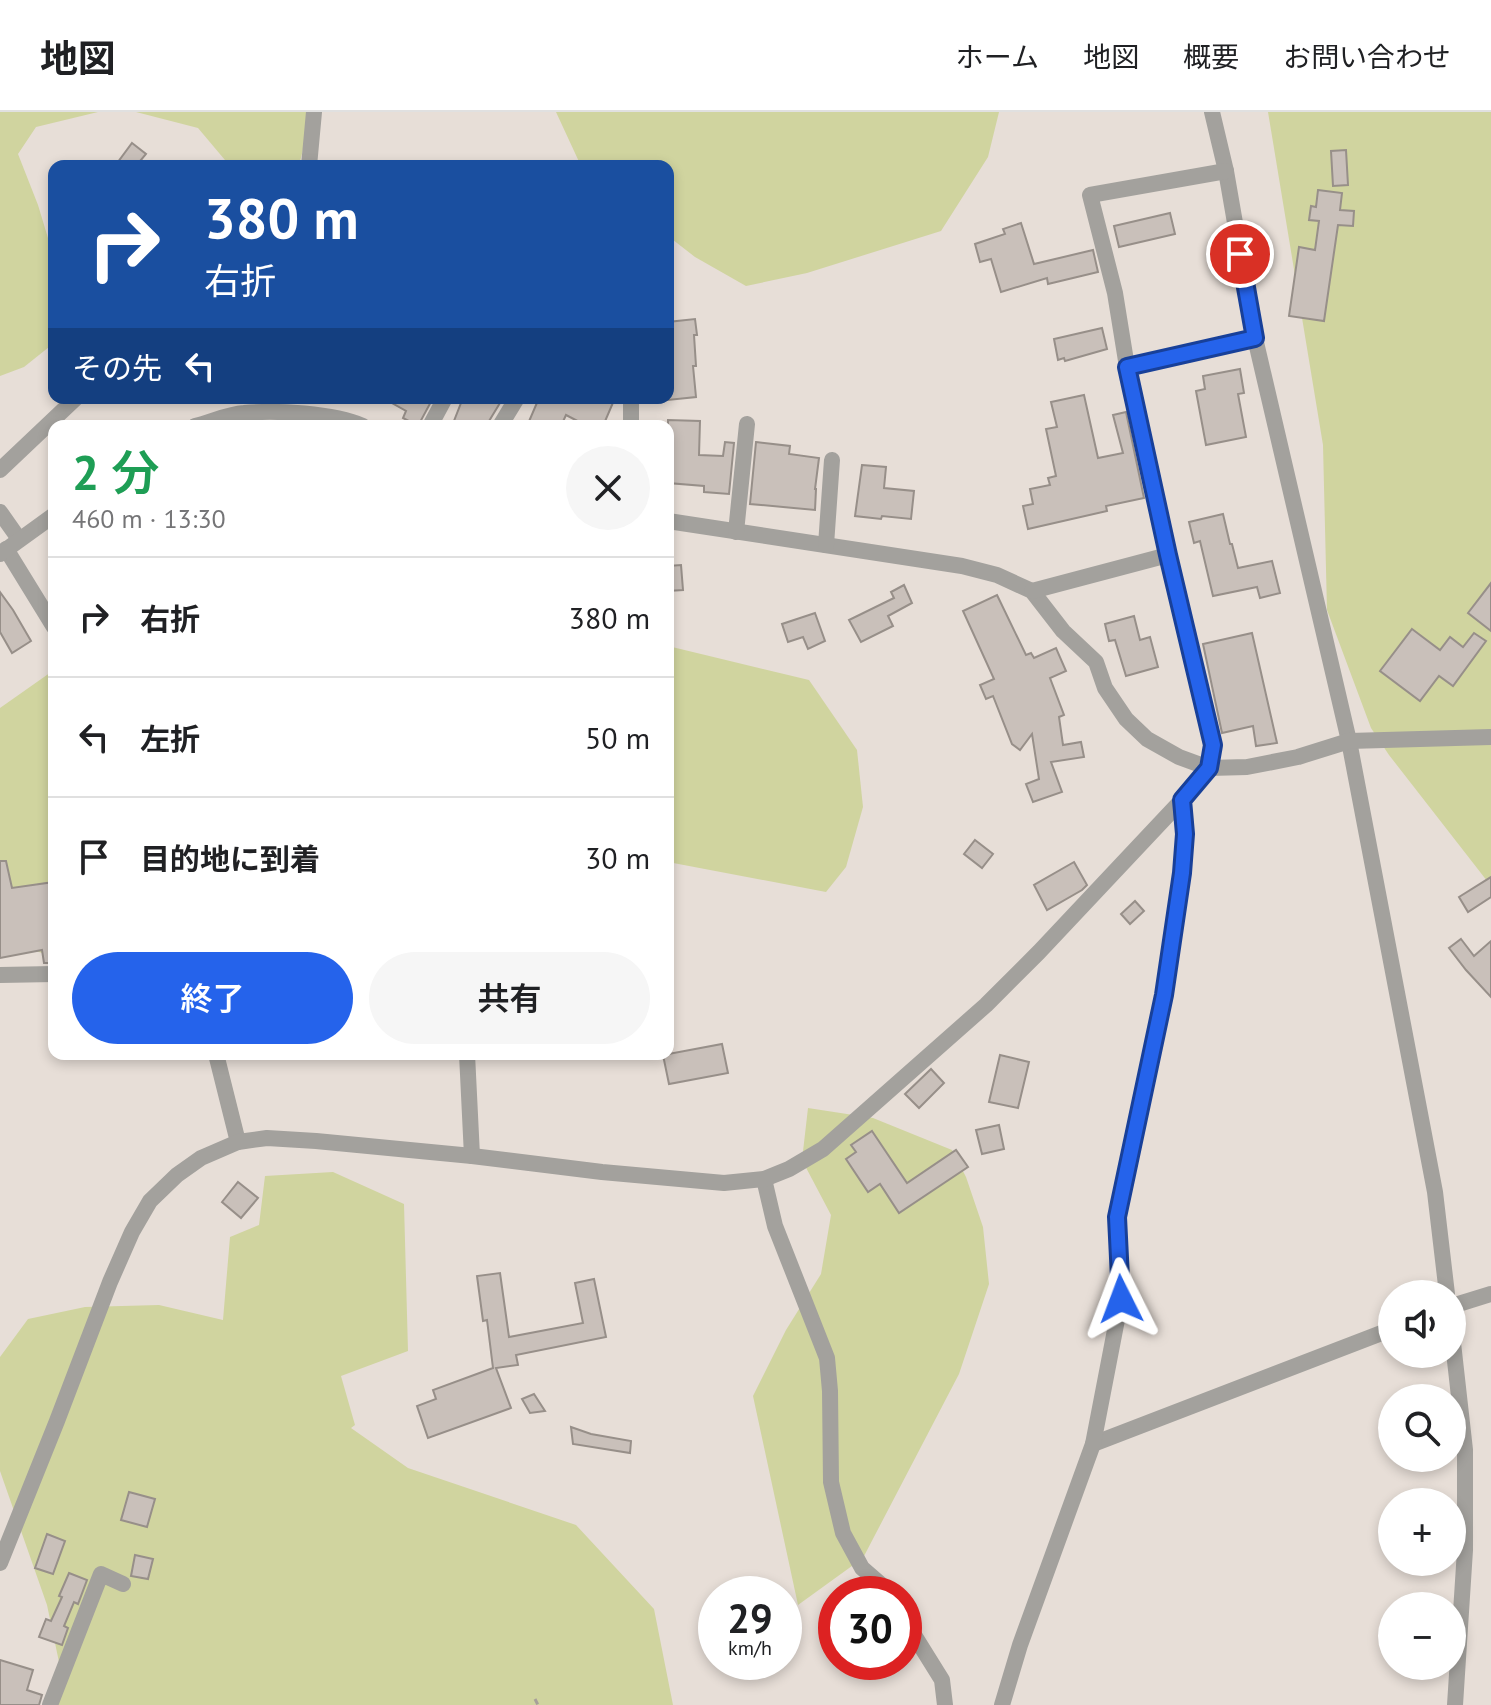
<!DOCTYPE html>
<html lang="ja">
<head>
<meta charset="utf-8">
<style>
	body { margin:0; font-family:"PT Sans","Noto Sans JP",sans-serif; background:#f6f6f6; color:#202124; height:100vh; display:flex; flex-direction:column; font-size:30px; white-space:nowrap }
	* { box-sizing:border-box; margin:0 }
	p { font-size:26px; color:#757577 }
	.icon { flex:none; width:44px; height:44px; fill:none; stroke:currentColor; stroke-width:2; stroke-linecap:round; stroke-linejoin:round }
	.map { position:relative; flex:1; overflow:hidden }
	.sheet { position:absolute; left:48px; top:308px; width:626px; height:640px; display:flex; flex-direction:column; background:#fff; border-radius:16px; box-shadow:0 4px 12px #0003 }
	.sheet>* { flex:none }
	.top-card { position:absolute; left:48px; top:48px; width:626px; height:244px; border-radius:16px; box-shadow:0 4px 12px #0003; background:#1a4fa0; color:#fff; overflow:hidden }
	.tools { position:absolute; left:1378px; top:1168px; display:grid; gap:16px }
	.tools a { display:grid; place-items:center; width:88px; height:88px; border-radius:50%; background:#fff; box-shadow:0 4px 12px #0003; font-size:40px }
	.speed { position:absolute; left:698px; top:1464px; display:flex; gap:16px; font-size:40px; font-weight:700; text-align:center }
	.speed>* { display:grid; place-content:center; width:104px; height:104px; border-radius:50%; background:#fff; box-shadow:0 4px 12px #0003; line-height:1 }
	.speed small { font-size:20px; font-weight:400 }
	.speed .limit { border:12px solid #d22; background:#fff; color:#111 }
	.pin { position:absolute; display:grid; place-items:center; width:68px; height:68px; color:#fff; margin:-34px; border:4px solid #fff; border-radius:50%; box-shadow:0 2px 8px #0007 }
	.me { position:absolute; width:88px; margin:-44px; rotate:357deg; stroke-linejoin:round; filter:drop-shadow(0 0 6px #0008) }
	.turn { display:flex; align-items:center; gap:28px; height:168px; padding:0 24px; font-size:36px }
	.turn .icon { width:104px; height:104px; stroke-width:2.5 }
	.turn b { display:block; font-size:56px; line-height:68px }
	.then { display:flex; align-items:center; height:76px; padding:0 24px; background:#0003; gap:16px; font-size:30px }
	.round { display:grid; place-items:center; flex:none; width:84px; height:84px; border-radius:42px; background:#f6f6f6 }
	.summary { display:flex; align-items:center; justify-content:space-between; height:136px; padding:0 24px }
	h1 { font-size:48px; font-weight:600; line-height:60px; color:#1e9e55 }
	.button { display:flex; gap:16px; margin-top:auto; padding:16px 24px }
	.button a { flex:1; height:92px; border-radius:48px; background:#2563eb; color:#fff; font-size:32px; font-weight:600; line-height:92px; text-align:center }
	.button a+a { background:#f6f6f6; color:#202124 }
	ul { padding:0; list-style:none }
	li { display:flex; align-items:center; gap:24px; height:120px; padding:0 24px; border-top:2px solid #e0e0e0 }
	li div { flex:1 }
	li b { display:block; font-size:30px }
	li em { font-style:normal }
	header { display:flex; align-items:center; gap:48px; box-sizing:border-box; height:112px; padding:0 40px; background:#fff; border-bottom:2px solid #e0e0e0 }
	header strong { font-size:38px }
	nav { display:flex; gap:44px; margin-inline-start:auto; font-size:28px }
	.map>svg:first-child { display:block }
</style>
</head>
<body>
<header>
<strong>地図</strong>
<nav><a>ホーム</a><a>地図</a><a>概要</a><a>お問い合わせ</a></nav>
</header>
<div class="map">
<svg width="1491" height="1593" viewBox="0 0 1491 1593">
	<rect width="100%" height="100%" fill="#e7ded7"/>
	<!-- green -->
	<g fill="#d0d49f">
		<path d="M0,0H98L36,15L18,42L38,93L54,146V231L24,255L0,264Z"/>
		<path d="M136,0H308L306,25L299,54H230L198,16Z"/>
		<path d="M556,0H999L988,45L941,119L807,161L746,174L695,145L668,124V54H581Z"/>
		<path d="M1268,0H1491V774L1389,643L1371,616L1327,498L1323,333Z"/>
		<path d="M668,534L809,568L857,638L863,695L846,755L826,780L668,750Z"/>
		<path d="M54,558V845L0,827V596Z"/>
		<path d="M808,996L873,1006L952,1038L966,1065L983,1115L989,1172L959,1262L863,1446L798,1493L753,1284L786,1218L821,1162L831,1103L802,1048Z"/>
		<path d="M333,1060L404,1092L408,1239L341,1264L355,1313L351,1316L408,1356L576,1413L654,1497L673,1593H51L59,1550L47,1493L0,1359V1245L28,1207L85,1195L159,1193L223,1208L230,1125L259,1113L265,1064Z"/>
	</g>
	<!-- building -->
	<g fill="#c9c0ba" stroke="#978f89" stroke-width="2">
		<path d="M132,31L146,42L136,54H115Z"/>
		<path d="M1346,38L1348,73L1333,74L1331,39Z"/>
		<path d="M1318,78L1342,81L1340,98L1354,99L1353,114L1338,113L1324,209L1289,204L1299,135L1315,138L1319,109L1309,108L1311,94L1316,95Z"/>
		<path d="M1170,101L1175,122L1119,135L1114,114Z"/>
		<path d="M1021,111L1034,152L1093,138L1098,160L1048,172L1047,166L1001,180L991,147L980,150L975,132L1005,122L1003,117Z"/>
		<path d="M695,207L697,223H694L696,254H693L696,285L668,288V210Z"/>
		<path d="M1102,216L1107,237L1065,249L1064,246L1058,248L1054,227Z"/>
		<path d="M1240,257L1244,281L1238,282L1246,325L1206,333L1196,279L1205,277L1203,264Z"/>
		<path d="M1084,283L1098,346L1123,341L1113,303L1126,300L1144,386L1106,394L1107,399L1028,417L1023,394L1033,392L1030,377L1050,373L1048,366L1056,364L1046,317L1057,315L1051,290Z"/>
		<path d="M383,286H433L418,314L403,306L406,299Z"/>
		<path d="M463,286H503L486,314H452Z"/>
		<path d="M539,286H615L603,314H587L566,303L561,314H527Z"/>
		<path d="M668,308L700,309L699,343L723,344L725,330L734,331L729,382L704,380V374L668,371Z"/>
		<path d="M756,330L790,334L789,342L819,346L815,377H816L815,398L750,392Z"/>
		<path d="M862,353L886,355L884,376L914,379L911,407L882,404L881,407L855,404Z"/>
		<path d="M1223,402L1230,432H1232L1238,456L1272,449L1280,481L1260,486L1257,475L1213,484L1200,429L1194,431L1189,410Z"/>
		<path d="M681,453L683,478L668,479V454Z"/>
		<path d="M1491,471V519L1468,501Z"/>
		<path d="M904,473L912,491L888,504L893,514L861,530L849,508L894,486L891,480Z"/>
		<path d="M0,480L13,498L31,529L12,541L0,520Z"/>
		<path d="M997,483L1026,543L1031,541L1034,546L1056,536L1066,559L1050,566L1064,603L1059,605L1063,633L1081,630L1084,645L1051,650L1062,680L1033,690L1026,672L1039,667L1032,622L1020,638L1012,632L993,584L986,587L980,573L994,567L963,499Z"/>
		<path d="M815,501L825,529L808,537L803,525L788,530L782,512Z"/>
		<path d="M1134,504L1140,528L1150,525L1158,555L1126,564L1115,528L1109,529L1105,512Z"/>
		<path d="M1412,517L1440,538L1450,525L1463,535L1474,521L1486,529L1453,574L1439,564L1420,589L1380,559Z"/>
		<path d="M1252,521L1277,631L1256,634L1253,614L1222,621L1203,532Z"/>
		<path d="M975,728L993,742L982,756L964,742Z"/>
		<path d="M0,749H6L12,776L54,770V851H44L42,838L0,846Z"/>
		<path d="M1074,750L1087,773L1082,778L1047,798L1034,773Z"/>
		<path d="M1491,765V785L1468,800L1459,785Z"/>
		<path d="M1135,789L1144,799L1130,812L1121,802Z"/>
		<path d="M1461,827L1474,844L1491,829V885L1466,858L1449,836Z"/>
		<path d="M722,932L728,961L669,972L663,943Z"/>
		<path d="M1000,943L1029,950L1018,996L989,990Z"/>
		<path d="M931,957L944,971L919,996L905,982Z"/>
		<path d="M999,1013L1004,1037L982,1042L976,1018Z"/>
		<path d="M872,1019L907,1071L956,1038L968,1055L899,1101L880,1072L868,1080L846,1047L856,1040L851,1033Z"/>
		<path d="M238,1070L258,1086L241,1106L222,1090Z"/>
		<path d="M500,1161L509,1225L583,1211L575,1171L594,1167L606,1225L516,1243L518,1253L496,1256L511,1296L428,1326L417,1294L436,1287L433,1278L493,1256L487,1208L483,1209L477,1164Z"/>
		<path d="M534,1282L545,1299L530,1301L522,1287Z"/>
		<path d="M571,1315L591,1322L631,1329L630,1341L573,1332Z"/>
		<path d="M129,1380L155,1387L147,1415L121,1408Z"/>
		<path d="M47,1422L65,1429L53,1462L35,1456Z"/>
		<path d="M135,1443L153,1447L148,1467L131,1464Z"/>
		<path d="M69,1461L87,1468L78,1492L74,1490L64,1514L68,1516L62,1533L39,1525L46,1507L51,1509L62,1485L59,1484Z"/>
		<path d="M0,1548L33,1558L27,1578L42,1583L39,1593H0Z"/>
	</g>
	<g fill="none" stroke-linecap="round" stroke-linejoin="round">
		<!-- path -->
		<path stroke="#a79f9a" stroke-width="3" stroke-dasharray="6 6" stroke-linecap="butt" d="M535,1587L538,1593"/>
		<!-- minor -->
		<g stroke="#a3a19d" stroke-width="16">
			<path d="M1212,0L1226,59L1255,226L1349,629L1435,1080L1447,1182"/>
			<path d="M309,54L314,0"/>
			<path d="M1127,255L1255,226"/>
			<path d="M195,314C211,310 228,302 244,301C276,298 333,301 363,314"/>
			<path d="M430,314L445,286"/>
			<path d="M500,314L517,286"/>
			<path d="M631,314V286"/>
			<path d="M0,358L76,286"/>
			<path d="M0,400L19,427"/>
			<path d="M668,409L962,454L997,463L1032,479L1063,519L1096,550L1105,576L1126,607L1147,627L1179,645L1209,656L1247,655L1298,645L1349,629L1491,625"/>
			<path d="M736,420L747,312"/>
			<path d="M826,433L832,348"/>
			<path d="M6,437L54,515"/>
			<path d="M0,442L54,403"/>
			<path d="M1032,479L1168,443"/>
			<path d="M0,863L54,862"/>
			<path d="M216,942L238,1030"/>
			<path d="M467,942L472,1044"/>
			<path d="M764,1067L775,1114L827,1246L830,1279L831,1370L843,1421L862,1456L885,1476L889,1482"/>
			<path d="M1452,1194L1491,1182"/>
			<path d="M1452,1222L1465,1338V1438L1455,1593"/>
			<path d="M1093,1332L1392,1217"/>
			<path d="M0,1451L57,1309L110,1170L132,1120L150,1089L177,1063L201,1046L238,1030L267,1026L316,1029L472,1044L602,1060L724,1071L764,1067L789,1057L823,1037L986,893L1039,840L1182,688L1209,656L1213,633L1168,443L1127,255L1115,181L1090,83L1226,59"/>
			<path d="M904,1507L942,1568L945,1593"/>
			<path d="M50,1593L101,1462L123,1472"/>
			<path d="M1002,1593L1020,1533L1093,1332L1121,1187L1117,1105L1164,883L1182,761L1185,722L1182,688"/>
		</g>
	</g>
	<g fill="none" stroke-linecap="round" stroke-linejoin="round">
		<defs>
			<path id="route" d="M1121,1187L1117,1105L1164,883L1182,761L1185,722L1182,688L1209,656L1213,633L1168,443L1127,255L1255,226L1240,142"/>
		</defs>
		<!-- route casing -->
		<use href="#route" stroke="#184099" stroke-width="20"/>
		<!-- route -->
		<use href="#route" stroke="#2563eb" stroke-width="14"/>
	</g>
</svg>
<div class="tools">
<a><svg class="icon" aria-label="sound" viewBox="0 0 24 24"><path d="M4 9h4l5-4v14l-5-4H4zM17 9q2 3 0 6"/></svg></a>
<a><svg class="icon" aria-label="search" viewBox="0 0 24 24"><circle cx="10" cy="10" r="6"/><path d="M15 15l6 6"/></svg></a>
<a>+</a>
<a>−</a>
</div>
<div class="speed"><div>29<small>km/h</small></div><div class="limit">30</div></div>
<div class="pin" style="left:1240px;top:142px;background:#d93025"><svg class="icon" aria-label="arrive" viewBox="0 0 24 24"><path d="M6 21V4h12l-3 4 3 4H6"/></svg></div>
<svg class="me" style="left:1121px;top:1187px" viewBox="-20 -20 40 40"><path d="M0-17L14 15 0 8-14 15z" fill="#2563eb" stroke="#fff" stroke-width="4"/></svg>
<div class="top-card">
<div class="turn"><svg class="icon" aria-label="right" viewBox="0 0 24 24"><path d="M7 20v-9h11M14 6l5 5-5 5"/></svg><div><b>380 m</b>右折</div></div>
<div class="then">その先<svg class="icon" aria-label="left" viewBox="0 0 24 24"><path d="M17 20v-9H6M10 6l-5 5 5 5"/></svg></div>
</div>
<section class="sheet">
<div class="summary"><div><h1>2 分</h1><p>460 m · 13:30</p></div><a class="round"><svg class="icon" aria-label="close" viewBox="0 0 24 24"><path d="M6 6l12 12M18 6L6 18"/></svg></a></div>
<ul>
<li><svg class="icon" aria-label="right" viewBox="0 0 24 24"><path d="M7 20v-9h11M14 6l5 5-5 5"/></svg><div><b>右折</b></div><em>380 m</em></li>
<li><svg class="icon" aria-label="left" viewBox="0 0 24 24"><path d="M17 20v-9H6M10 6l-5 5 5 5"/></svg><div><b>左折</b></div><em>50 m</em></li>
<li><svg class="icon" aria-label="arrive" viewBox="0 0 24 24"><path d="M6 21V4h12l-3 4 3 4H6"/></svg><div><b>目的地に到着</b></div><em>30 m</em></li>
</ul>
<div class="button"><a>終了</a><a>共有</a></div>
</section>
</div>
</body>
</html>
